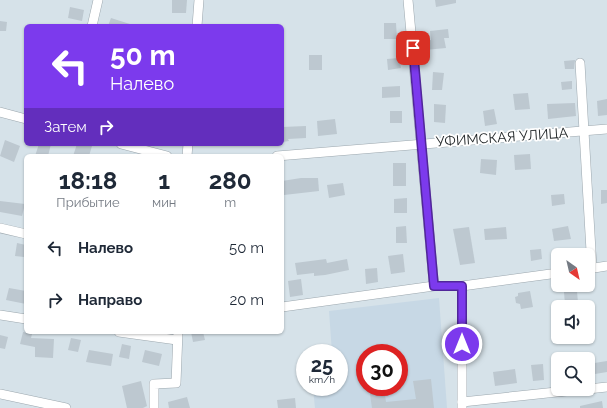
<!DOCTYPE html>
<html lang="ru">
<head>
<meta charset="utf-8">
<style>
	body { margin:0; font-family:Raleway,sans-serif; background:#f6f6f7; color:#1f2937; height:100vh; display:flex; flex-direction:column; font-size:15px; white-space:nowrap }
	* { box-sizing:border-box; margin:0 }
	p { font-size:13px; color:#747a83 }
	.icon { flex:none; width:22px; height:22px; fill:none; stroke:currentColor; stroke-width:2; stroke-linecap:round; stroke-linejoin:round }
	.map { position:relative; flex:1; overflow:hidden }
	.panel { position:absolute; left:24px; top:154px; width:260px; height:180px; display:flex; flex-direction:column; background:#fff; border-radius:6px; box-shadow:0 1px 3px #0004 }
	.panel>* { flex:none }
	.top-card { position:absolute; left:24px; top:24px; width:260px; height:122px; border-radius:6px; box-shadow:0 1px 3px #0004; background:#7c3aed; color:#fff; overflow:hidden }
	.needle { width:26px; rotate:146deg }
	.tools { position:absolute; left:551px; top:248px; display:grid; gap:8px }
	.tools a { display:grid; place-items:center; width:44px; height:44px; border-radius:6px; background:#fff; box-shadow:0 1px 3px #0004; font-size:20px }
	.speed { position:absolute; left:296px; top:344px; display:flex; gap:8px; font-size:20px; font-weight:700; text-align:center }
	.speed>* { display:grid; place-content:center; width:52px; height:52px; border-radius:50%; background:#fff; box-shadow:0 1px 3px #0004; line-height:1 }
	.speed small { font-size:10px; font-weight:400 }
	.speed .limit { border:6px solid #d22; background:#fff; color:#111 }
	.pin { position:absolute; display:grid; place-items:center; width:34px; height:34px; color:#fff; margin:-17px; border-radius:8px; box-shadow:0 2px 6px #0006 }
	.me { position:absolute; width:44px; margin:-22px; rotate:0deg; stroke-linejoin:round; filter:drop-shadow(0 0 3px #0008) }
	.turn { display:flex; align-items:center; gap:14px; height:84px; padding:0 20px; font-size:18px }
	.turn .icon { width:52px; height:52px; stroke-width:2.5 }
	.turn b { display:block; font-size:28px; line-height:34px }
	.then { display:flex; align-items:center; height:38px; padding:0 20px; background:#0003; gap:8px; font-size:15px }
	.eta { display:flex; justify-content:space-evenly; align-items:center; height:68px; text-align:center }
	.eta b { font-size:24px; font-weight:700; line-height:28px }
	ul { padding:0; list-style:none }
	li { display:flex; align-items:center; gap:12px; height:52px; padding:0 20px }
	li div { flex:1 }
	li b { display:block; font-size:15px }
	li em { font-style:normal }
	.map>svg:first-child { display:block }
</style>
</head>
<body>
<div class="map">
<svg width="607" height="408" viewBox="0 0 607 408">
	<rect width="100%" height="100%" fill="#d6e2e9"/>
	<!-- built -->
	<path fill="#c7d8e5" fill-rule="evenodd" d="M439,298L447,408H315L313,388L339,387V353H332L329,311ZM365,353H399V387H365Z"/>
	<!-- building -->
	<g fill="#bdc8d0">
		<path d="M172,0H187L186,13H172Z"/>
		<path d="M435,0H456V3L436,7Z"/>
		<path d="M70,7L84,10L82,21L68,18Z"/>
		<path d="M111,18L133,25L132,26H108Z"/>
		<path d="M0,21L7,22L6,31H0Z"/>
		<path d="M384,23H396L397,39H384Z"/>
		<path d="M448,29L449,38H444L446,48L425,50L424,41L431,40L430,31Z"/>
		<rect x="309" y="55" width="13" height="15"/>
		<path d="M399,58L401,68L388,70L387,59Z"/>
		<path d="M575,60L574,69H565L564,61Z"/>
		<path d="M433,72L444,73L442,90H432Z"/>
		<path d="M572,81V89L562,90L561,82Z"/>
		<path d="M400,86V97L382,98V87Z"/>
		<path d="M528,93L530,109L515,110L513,94Z"/>
		<path d="M607,99V115L598,116L597,101Z"/>
		<path d="M575,103L576,116L548,119L547,104Z"/>
		<path d="M434,104L446,105L445,123L434,122Z"/>
		<path d="M494,109L497,124L485,126L483,111Z"/>
		<rect x="390" y="111" width="12" height="12"/>
		<path d="M335,119L337,134L318,136L317,121Z"/>
		<path d="M306,126V138L288,139L289,141L282,142V127Z"/>
		<path d="M5,140L20,146L14,162L0,156Z"/>
		<path d="M39,144H51L48,156H35Z"/>
		<path d="M77,144L92,146L89,156H73Z"/>
		<path d="M530,154L531,169L515,170L514,155Z"/>
		<path d="M481,159L497,160L496,175L480,173Z"/>
		<rect x="393" y="163" width="13" height="23"/>
		<path d="M301,178H318L319,191L284,195L282,181Z"/>
		<path d="M343,183L345,195L329,198L327,185Z"/>
		<path d="M601,190H607V203L601,204Z"/>
		<path d="M564,194L565,204L552,206L551,195Z"/>
		<path d="M407,198V213H394V199Z"/>
		<path d="M0,201L25,204L22,216L0,212Z"/>
		<path d="M406,226L407,243H396V227Z"/>
		<path d="M568,226L571,239L554,241L552,229Z"/>
		<path d="M469,227L475,263L460,265L453,229Z"/>
		<path d="M506,227L507,239L485,240L484,229Z"/>
		<path d="M17,243L26,245L24,257L15,256Z"/>
		<path d="M541,249L542,259L531,261L530,250Z"/>
		<path d="M403,254L405,272L391,274L388,256Z"/>
		<path d="M326,259L327,263L347,259L349,270L325,275L314,276V273L297,275L295,263Z"/>
		<path d="M377,268L378,282L366,284L365,269Z"/>
		<path d="M301,279L303,295L290,297L288,281Z"/>
		<path d="M9,288L26,291V304L6,300Z"/>
		<path d="M530,291L533,307L521,309L520,304L516,303L515,297L518,296V293Z"/>
		<path d="M577,291L578,303L565,305L564,292Z"/>
		<path d="M23,332L32,334L31,338L54,339L53,358L35,357V347L20,344Z"/>
		<path d="M191,332H203L205,340L193,342Z"/>
		<path d="M0,335L8,337L5,349L0,348Z"/>
		<path d="M71,338L81,340L78,352L68,350Z"/>
		<path d="M122,344L131,346L129,359L119,357Z"/>
		<path d="M89,350L113,354L111,366L86,362Z"/>
		<path d="M145,350L162,354L159,366L142,362Z"/>
		<path d="M607,361V372L589,375L588,364Z"/>
		<path d="M543,364L544,380L533,381L531,365Z"/>
		<path d="M515,369L517,383L495,386L493,372Z"/>
		<path d="M431,379L434,408H372L369,387H384L386,402L416,399L413,381Z"/>
		<path d="M141,381L147,406L143,408H127L122,386Z"/>
		<path d="M187,397L190,408H169L168,402Z"/>
		<path d="M295,398L296,408H278L277,400Z"/>
		<path d="M602,401L603,408H580V406Z"/>
	</g>
	<g fill="none" stroke-linecap="round" stroke-linejoin="round">
		<defs>
			<g id="minor">
				<path d="M408,0L434,286H462V408"/>
				<path d="M92,26L98,0"/>
				<path d="M197,26L199,0"/>
				<path d="M580,63L592,268"/>
				<path d="M0,112L26,119"/>
				<path d="M121,144L167,156"/>
				<path d="M187,156L188,144"/>
				<path d="M277,156L607,129"/>
				<path d="M0,228L26,234"/>
				<path d="M588,269L607,266"/>
				<path d="M462,286L558,273"/>
				<path d="M282,307L434,286"/>
				<path d="M0,315L26,319"/>
				<path d="M119,332L177,340"/>
				<path d="M588,389L607,387"/>
				<path d="M0,394L66,408"/>
				<path d="M462,402L585,389"/>
				<path d="M154,408V384L176,383L178,332"/>
			</g>
		</defs>
		<!-- minor casing -->
		<use href="#minor" stroke="#9ca7ae" stroke-width="10"/>
		<!-- minor -->
		<use href="#minor" stroke="#fff" stroke-width="9"/>
	</g>
	<g fill="none" stroke-linecap="round" stroke-linejoin="round">
		<defs>
			<path id="route" d="M413,48L434,286H462V344"/>
		</defs>
		<!-- route casing -->
		<use href="#route" stroke="#51269a" stroke-width="10"/>
		<!-- route -->
		<use href="#route" stroke="#7c3aed" stroke-width="7"/>
	</g>
	<g text-anchor="middle" stroke-width="3.5" stroke-linejoin="round" paint-order="stroke">
		<!-- street labels -->
		<g font-size="14" fill="#1d2224" stroke="#fff">
			<text transform="translate(502 137) rotate(-4)" y="5">УФИМСКАЯ УЛИЦА</text>
		</g>
	</g>
</svg>
<div class="tools">
<a><svg class="needle" viewBox="-14 -14 28 28"><path d="M0-13l5 13h-10z" fill="#e53935"/><path d="M0 13l5-13h-10z" fill="#747a83"/></svg></a>
<a><svg class="icon" aria-label="sound" viewBox="0 0 24 24"><path d="M4 9h4l5-4v14l-5-4H4zM17 9q2 3 0 6"/></svg></a>
<a><svg class="icon" aria-label="search" viewBox="0 0 24 24"><circle cx="10" cy="10" r="6"/><path d="M15 15l6 6"/></svg></a>
</div>
<div class="speed"><div>25<small>km/h</small></div><div class="limit">30</div></div>
<div class="pin" style="left:413px;top:48px;background:#d93025"><svg class="icon" aria-label="arrive" viewBox="0 0 24 24"><path d="M6 21V4h12l-3 4 3 4H6"/></svg></div>
<svg class="me" style="left:462px;top:344px" viewBox="-20 -20 40 40"><circle r="17" fill="#7c3aed" stroke="#fff" stroke-width="3"/><path d="M0-11L8 9 0 5-8 9z" fill="#fff"/></svg>
<div class="top-card">
<div class="turn"><svg class="icon" aria-label="left" viewBox="0 0 24 24"><path d="M17 20v-9H6M10 6l-5 5 5 5"/></svg><div><b>50 m</b>Налево</div></div>
<div class="then">Затем<svg class="icon" aria-label="right" viewBox="0 0 24 24"><path d="M7 20v-9h11M14 6l5 5-5 5"/></svg></div>
</div>
<section class="panel">
<div class="eta">
<div><b>18:18</b><p>Прибытие</p></div>
<div><b>1</b><p>мин</p></div>
<div><b>280</b><p>m</p></div>
</div>
<ul>
<li><svg class="icon" aria-label="left" viewBox="0 0 24 24"><path d="M17 20v-9H6M10 6l-5 5 5 5"/></svg><div><b>Налево</b></div><em>50 m</em></li>
<li><svg class="icon" aria-label="right" viewBox="0 0 24 24"><path d="M7 20v-9h11M14 6l5 5-5 5"/></svg><div><b>Направо</b></div><em>20 m</em></li>
</ul>
</section>
</div>
</body>
</html>
